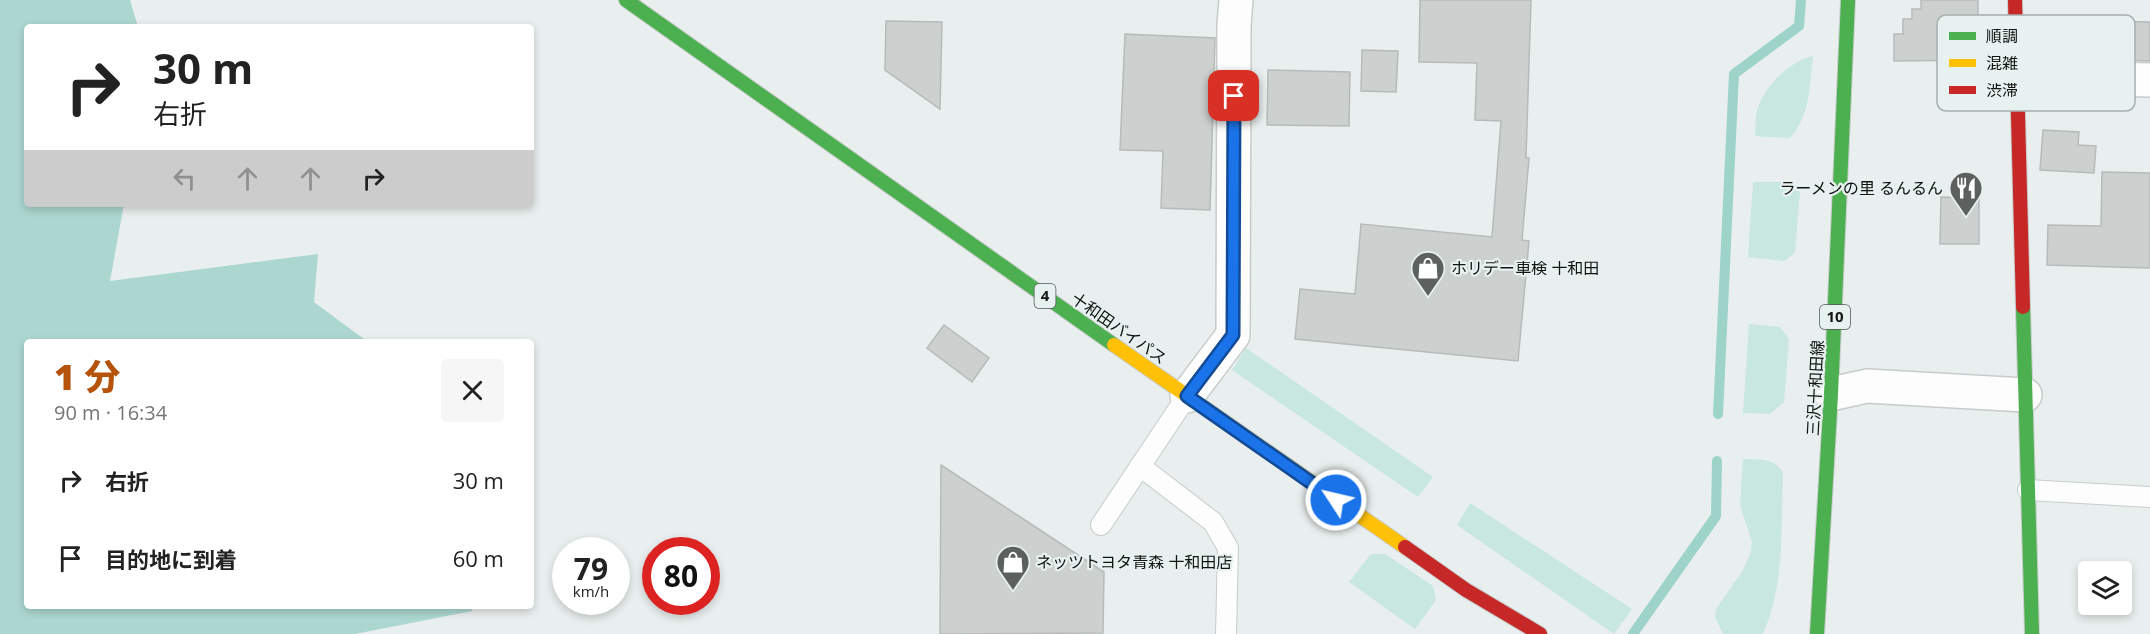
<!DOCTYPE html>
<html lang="ja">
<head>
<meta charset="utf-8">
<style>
	body { margin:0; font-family:"Open Sans","Noto Sans JP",sans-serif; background:#f6f6f6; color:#222; height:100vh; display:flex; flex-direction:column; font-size:22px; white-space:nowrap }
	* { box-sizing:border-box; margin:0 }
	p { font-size:20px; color:#767676 }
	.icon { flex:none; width:33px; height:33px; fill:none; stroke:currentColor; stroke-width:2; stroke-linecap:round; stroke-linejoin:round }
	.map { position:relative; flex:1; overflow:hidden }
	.sheet { position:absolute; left:24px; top:339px; width:510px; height:270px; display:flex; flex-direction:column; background:#fff; border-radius:6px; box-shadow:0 3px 9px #0003 }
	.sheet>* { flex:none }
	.top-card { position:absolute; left:24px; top:24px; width:510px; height:183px; border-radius:6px; box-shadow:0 3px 9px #0003; background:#fff; color:#222; overflow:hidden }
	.fabs { position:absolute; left:2078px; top:561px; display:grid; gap:12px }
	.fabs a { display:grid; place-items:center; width:54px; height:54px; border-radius:6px; background:#fff; box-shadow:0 3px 9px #0003; font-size:30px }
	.speed { position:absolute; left:552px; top:537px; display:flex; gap:12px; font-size:30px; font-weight:700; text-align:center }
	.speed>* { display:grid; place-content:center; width:78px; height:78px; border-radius:50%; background:#fff; box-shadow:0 3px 9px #0003; line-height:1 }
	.speed small { font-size:15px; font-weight:400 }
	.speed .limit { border:9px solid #d22; background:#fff; color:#111 }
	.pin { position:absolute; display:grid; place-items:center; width:51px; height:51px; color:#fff; margin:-26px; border-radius:12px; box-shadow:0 3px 9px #0006 }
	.me { position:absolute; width:66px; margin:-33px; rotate:305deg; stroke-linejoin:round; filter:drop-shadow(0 0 4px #0008) }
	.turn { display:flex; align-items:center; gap:21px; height:126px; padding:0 30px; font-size:27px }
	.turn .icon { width:78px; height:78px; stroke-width:2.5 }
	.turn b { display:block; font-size:42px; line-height:51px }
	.lanes { display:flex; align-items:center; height:57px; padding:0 30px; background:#0003; justify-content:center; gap:30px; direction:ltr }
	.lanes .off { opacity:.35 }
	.round { display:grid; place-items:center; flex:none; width:63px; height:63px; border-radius:6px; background:#f6f6f6 }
	.summary { display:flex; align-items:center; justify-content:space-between; height:102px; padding:0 30px }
	h1 { font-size:36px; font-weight:800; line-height:45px; color:#b45309 }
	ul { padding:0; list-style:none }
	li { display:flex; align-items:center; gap:18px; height:78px; padding:0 30px }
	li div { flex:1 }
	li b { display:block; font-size:22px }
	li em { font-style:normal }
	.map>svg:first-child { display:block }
</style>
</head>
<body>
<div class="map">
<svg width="2150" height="634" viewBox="0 0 2150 634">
	<rect width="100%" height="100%" fill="#e9efee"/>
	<!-- green -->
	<g fill="#c7e7e0">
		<path d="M1813,56C1809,86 1811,115 1790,138L1755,136C1756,127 1755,115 1758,107C1766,85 1790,61 1813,56Z"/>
		<path d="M1753,182H1785L1800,192L1795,252L1785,261L1748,257Z"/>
		<path d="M1749,324L1780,327L1789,339L1784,402L1770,414L1743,413Z"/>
		<path d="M1246,348L1433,477L1418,497L1232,370Z"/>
		<path d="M1743,459C1760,460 1772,457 1783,472C1781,525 1785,585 1763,634H1723L1715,617L1716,609L1743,570L1751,552L1752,542L1740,505Z"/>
		<path d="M1470,503L1632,609L1614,634L1457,525Z"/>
		<path d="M1371,554H1385L1433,586L1436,600L1415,629L1349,582Z"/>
	</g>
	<!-- forest -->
	<path fill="#acd7d0" d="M0,0H130L138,27H27V204H124L110,281L318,254L314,302L368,342H27V606H471L472,611L355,634H0Z"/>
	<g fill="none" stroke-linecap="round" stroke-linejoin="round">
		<!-- stream -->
		<g stroke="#9ed3ca" stroke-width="10">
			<path d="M1718,414L1734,74L1799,26L1801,0"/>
			<path d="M1633,634L1716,516L1717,461"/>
		</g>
	</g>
	<!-- building -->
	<g fill="#ccd1d0" stroke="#b6bbba" stroke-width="1.5">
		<path d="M1420,0H1531L1526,158H1529L1522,240L1529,241L1518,361L1295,339L1300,289L1355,294L1361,224L1492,237L1501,121L1475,120L1477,63L1419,62Z"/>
		<path d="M1921,0H1978V60L1894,61V34H1903V19H1912V9H1921Z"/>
		<path d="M2058,16L2100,18V21L2150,22V61L2056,58Z"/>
		<path d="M886,21L942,22L940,109L885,70Z"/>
		<path d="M1125,34L1215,38L1210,210L1161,208L1163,151L1120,150Z"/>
		<path d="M1362,50L1398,51L1396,92L1361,91Z"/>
		<path d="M1268,70L1350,72L1349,126L1267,125Z"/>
		<path d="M2043,130L2079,132L2078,145L2096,146L2094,173L2040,170Z"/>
		<path d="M2102,172L2150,173V268L2047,265L2048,225L2101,226Z"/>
		<path d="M1941,197L1979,199V244H1940Z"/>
		<path d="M944,325L989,358L972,382L927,348Z"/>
		<path d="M941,465L1104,572L1103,633L940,634Z"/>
	</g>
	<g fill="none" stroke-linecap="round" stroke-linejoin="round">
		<defs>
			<g id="lane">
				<path d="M1140,466L1213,522L1228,548L1226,634"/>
				<path d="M2028,490L2150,497"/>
				<path d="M1101,525L1187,396"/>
			</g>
			<g id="street">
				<path d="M2017,76L2150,80"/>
				<path d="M1831,394L1867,386L2025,395"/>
				<path d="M1187,396L1233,335L1234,25L1236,0"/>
			</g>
			<g id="fast">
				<path d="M626,0L1114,345"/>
				<path d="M2023,307L2032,634"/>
				<path d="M1817,634L1831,394L1848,0"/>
			</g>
			<path id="slow" d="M1114,345L1405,547"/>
			<g id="jam">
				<path d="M2015,0L2023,307"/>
				<path d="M1405,547L1466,590L1540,634"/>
			</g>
		</defs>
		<!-- lane casing -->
		<use href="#lane" stroke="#c7cccb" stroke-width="22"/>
		<!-- street casing -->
		<use href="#street" stroke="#c7cccb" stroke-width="36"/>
		<!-- fast casing -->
		<use href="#fast" stroke="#c7cccb" stroke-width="16"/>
		<!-- slow casing -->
		<use href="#slow" stroke="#c7cccb" stroke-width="16"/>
		<!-- jam casing -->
		<use href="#jam" stroke="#c7cccb" stroke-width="16"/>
		<!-- lane -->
		<use href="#lane" stroke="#fcfdfc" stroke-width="20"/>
		<!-- street -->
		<use href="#street" stroke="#fcfdfc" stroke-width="33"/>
		<!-- fast -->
		<use href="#fast" stroke="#4caf50" stroke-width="14"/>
		<!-- slow -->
		<use href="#slow" stroke="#ffc107" stroke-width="14"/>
		<!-- jam -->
		<use href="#jam" stroke="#c62828" stroke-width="14"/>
	</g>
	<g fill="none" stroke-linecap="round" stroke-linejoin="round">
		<defs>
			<path id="route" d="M1234,96L1233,335L1187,396L1336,500"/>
		</defs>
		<!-- route casing -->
		<use href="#route" stroke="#114b97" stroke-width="15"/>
		<!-- route -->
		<use href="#route" stroke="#1a73e8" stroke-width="10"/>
	</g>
	<!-- icons -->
	<defs>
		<symbol id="restaurant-pin" viewBox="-11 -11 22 30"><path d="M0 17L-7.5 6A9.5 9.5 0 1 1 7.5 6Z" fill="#5c6160" stroke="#e7f1ef"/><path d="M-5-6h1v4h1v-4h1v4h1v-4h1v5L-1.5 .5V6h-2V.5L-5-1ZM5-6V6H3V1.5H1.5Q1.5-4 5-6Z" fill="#fff"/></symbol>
		<symbol id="shop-pin" viewBox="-11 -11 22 30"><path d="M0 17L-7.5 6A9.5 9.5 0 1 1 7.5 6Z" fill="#5c6160" stroke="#e7f1ef"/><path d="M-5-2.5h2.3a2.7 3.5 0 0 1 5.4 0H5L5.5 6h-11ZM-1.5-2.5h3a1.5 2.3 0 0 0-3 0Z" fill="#fff"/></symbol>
	</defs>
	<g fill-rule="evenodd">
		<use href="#restaurant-pin" x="1947" y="169" width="38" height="52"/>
		<use href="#shop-pin" x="1409" y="249" width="38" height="52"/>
		<use href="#shop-pin" x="994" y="543" width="38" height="52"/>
	</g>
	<g text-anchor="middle" stroke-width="4.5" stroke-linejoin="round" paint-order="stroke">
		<!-- shield labels -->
		<g fill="#e7f1ef" stroke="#505655" stroke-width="1.5">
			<rect x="1034.5" y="284" width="21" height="24" rx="4.5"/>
			<rect x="1820" y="305" width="30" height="24" rx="4.5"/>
		</g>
		<g font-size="15" font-weight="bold" fill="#101413">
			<text x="1045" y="301">4</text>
			<text x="1835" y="322">10</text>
		</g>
		<!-- poi labels -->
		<g font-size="16" fill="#101413" stroke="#e7f1ef" text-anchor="start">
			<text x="1943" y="194" text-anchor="end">ラーメンの里 るんるん</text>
			<text x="1451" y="274">ホリデー車検 十和田</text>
			<text x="1036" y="568">ネッツトヨタ青森 十和田店</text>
		</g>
		<!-- street labels -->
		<g font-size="16" fill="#101413" stroke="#e7f1ef">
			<text transform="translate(1119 328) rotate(35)" y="6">十和田バイパス</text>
			<text transform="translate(1815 388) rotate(-87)" y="6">三沢十和田線</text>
		</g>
	</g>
	<!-- legend -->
	<rect x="1937" y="15" width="198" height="96" rx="9" fill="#e7f1ef" stroke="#a6afad" stroke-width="1.5"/>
	<rect x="1949" y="32" width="27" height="8" fill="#4caf50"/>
	<rect x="1949" y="59" width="27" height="8" fill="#ffc107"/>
	<rect x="1949" y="86" width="27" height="8" fill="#c62828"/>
	<g font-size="16" fill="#101413">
		<text x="1986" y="42">順調</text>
		<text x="1986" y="69">混雑</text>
		<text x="1986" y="96">渋滞</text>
	</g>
</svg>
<div class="fabs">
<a><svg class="icon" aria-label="layers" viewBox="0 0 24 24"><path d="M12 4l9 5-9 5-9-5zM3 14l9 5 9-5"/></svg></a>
</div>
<div class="speed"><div>79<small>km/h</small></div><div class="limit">80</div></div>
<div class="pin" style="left:1234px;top:96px;background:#d93025"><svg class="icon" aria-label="arrive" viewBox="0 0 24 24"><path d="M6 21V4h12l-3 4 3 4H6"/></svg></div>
<svg class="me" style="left:1336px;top:500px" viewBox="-20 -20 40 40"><circle r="17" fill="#1a73e8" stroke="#fff" stroke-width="3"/><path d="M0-11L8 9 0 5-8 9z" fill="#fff"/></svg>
<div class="top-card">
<div class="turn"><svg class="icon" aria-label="right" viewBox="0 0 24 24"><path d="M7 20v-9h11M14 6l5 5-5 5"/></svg><div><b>30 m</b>右折</div></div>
<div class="lanes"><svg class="icon off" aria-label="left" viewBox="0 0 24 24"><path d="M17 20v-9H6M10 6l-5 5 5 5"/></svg><svg class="icon off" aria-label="ahead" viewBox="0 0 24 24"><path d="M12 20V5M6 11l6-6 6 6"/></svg><svg class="icon off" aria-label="ahead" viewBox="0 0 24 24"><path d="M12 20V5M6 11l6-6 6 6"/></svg><svg class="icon" aria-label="right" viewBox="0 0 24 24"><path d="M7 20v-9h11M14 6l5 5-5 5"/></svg></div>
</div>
<section class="sheet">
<div class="summary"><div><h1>1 分</h1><p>90 m · 16:34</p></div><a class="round"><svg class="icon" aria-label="close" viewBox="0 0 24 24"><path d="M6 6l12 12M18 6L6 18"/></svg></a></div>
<ul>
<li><svg class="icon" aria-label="right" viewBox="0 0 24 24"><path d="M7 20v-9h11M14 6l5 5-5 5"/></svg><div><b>右折</b></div><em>30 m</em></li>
<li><svg class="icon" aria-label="arrive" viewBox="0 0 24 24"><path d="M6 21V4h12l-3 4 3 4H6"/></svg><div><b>目的地に到着</b></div><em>60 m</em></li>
</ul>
</section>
</div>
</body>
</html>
